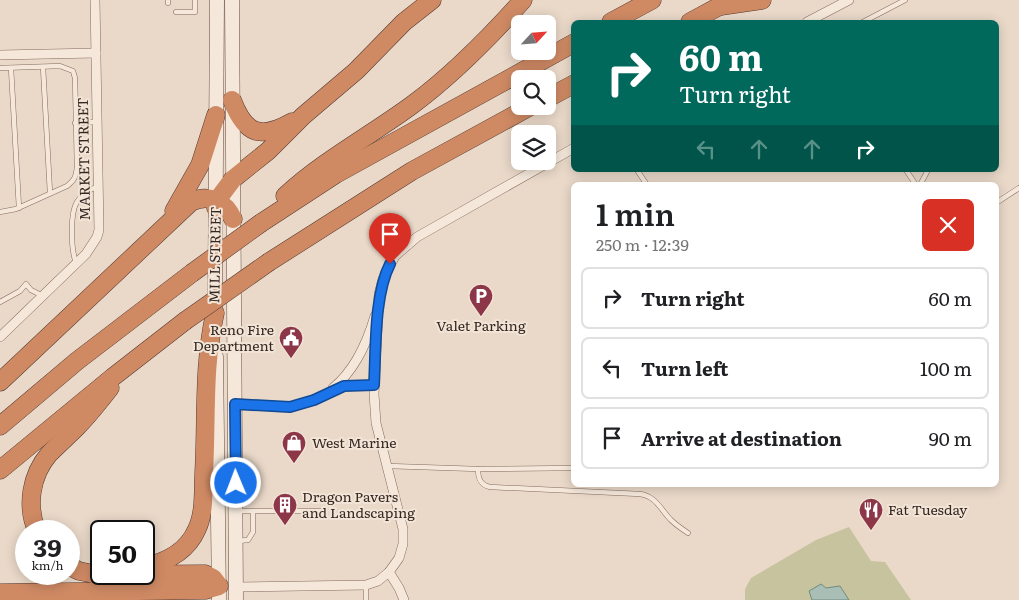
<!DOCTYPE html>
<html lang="en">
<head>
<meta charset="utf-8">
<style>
	body { margin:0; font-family:Literata,serif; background:#f6f6f6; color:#202124; height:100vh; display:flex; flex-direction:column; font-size:19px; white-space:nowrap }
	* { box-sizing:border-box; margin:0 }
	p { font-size:16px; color:#757577 }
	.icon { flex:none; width:28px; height:28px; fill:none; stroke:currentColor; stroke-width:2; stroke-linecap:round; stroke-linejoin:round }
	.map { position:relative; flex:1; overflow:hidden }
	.drawer { position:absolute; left:571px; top:182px; width:428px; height:305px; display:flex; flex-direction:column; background:#fff; border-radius:8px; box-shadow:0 2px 12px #0003 }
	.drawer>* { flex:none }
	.hud { position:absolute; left:571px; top:20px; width:428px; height:152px; border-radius:8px; box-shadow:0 2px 12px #0003; background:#00695c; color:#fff; overflow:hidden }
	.needle { width:32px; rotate:64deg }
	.controls { position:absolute; left:511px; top:15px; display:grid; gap:10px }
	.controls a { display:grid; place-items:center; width:45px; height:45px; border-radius:8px; background:#fff; box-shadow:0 2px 12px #0003; font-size:25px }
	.speed { position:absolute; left:15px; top:520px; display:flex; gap:10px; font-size:25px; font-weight:700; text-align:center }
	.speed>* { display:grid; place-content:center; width:65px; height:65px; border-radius:50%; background:#fff; box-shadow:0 2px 12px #0003; line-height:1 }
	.speed small { font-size:12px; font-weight:400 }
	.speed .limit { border:2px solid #111; border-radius:8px; background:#fff; color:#111 }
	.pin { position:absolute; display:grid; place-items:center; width:42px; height:42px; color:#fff; margin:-51px -21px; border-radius:50% 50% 50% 0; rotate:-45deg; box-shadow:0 0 5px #0007 }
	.pin .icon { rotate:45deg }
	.me { position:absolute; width:55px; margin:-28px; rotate:359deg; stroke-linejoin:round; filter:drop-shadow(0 0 4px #0008) }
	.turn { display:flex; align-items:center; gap:18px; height:105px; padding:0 25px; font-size:22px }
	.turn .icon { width:65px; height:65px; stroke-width:2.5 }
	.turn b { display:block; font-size:35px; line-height:42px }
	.lanes { display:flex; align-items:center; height:48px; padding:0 25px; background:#0003; justify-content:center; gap:25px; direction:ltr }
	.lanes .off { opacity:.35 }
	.round { display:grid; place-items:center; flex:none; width:52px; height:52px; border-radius:8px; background:#f6f6f6 }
	.head { display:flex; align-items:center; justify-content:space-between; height:85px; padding:0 25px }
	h1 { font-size:30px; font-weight:600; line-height:38px }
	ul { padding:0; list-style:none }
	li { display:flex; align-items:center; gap:15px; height:62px; margin:0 10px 8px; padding:0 15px; border:2px solid #e0e0e0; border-radius:8px }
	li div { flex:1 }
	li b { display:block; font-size:19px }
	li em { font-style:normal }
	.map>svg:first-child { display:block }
</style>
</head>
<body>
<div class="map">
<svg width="1019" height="600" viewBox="0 0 1019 600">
	<rect width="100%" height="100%" fill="#ead9c9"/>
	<!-- green -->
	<path fill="#c7c39e" d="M849,527L871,561L885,562L911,600H745V589L751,578L816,540Z"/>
	<!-- water -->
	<path fill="#a9beb4" stroke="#708c7f" d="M821,584L826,588L840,586L849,600H812L809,591Z"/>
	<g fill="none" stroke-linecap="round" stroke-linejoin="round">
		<defs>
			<g id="service">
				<path d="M168,3V0"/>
				<path d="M176,12H195V0"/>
				<path d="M863,22L905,0"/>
				<path d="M43,67L50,193"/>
				<path d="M0,68L60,66L73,71L75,78L77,167C76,176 75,180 67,186L16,209L0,212"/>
				<path d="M11,68L19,208"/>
				<path d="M75,123L97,122"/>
				<path d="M637,170L647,185"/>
				<path d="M906,170L916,185"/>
				<path d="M920,185L928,170"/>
				<path d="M996,203L1019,188"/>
				<path d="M76,263C72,251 72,241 72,229C72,205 76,196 98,186"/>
				<path d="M0,302L20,291L26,284L31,290L43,296"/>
				<path d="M388,466L478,469L574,468"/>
				<path d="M478,469C478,478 480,485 490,487L640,494C656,496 661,510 671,520C676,525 682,529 688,533"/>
				<path d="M237,511H322"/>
				<path d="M238,541L248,540L253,532V511"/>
				<path d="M366,600V585"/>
			</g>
			<g id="minor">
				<path d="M807,22L849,0"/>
				<path d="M0,55L96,53"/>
				<path d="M0,337L86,254L97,237L99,230L95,0"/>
				<path d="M333,388C354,371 367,343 375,316"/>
				<path d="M235,404L290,407L315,400L344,386L374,385"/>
				<path d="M389,572L399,588L404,600"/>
				<path d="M236,587L366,585L378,581L389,572L399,558L403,544V529L376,423L374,394L379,294L383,279L395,256L417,237L574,148"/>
			</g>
			<g id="secondary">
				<path d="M232,0L236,600"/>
				<path d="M215,307L217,0"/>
				<path d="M216,356L219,600"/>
			</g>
			<g id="motorway">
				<path d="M721,6L762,0"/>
				<path d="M611,22L652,0"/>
				<path d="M690,22L731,0"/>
				<path d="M548,98L574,84"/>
				<path d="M232,100C245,134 260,140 292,122"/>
				<path d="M285,196C324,160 370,136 412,105C454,74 489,38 523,0"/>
				<path d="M216,208L221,195L233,179L268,151L303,116L356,71L404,22L432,0"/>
				<path d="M174,211L200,165L216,115"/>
				<path d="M261,223L336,174L574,43"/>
				<path d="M269,262L412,171L531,106"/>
				<path d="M0,382L191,202C209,193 226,202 233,219"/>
				<path d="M0,426L77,361L192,273"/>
				<path d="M0,470L113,377L185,321"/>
				<path d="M37,531C26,506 31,475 49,454C58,445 68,436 77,427C89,415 99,402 110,388"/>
				<path d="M144,567C167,562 187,552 197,529C205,512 203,491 204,473C207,419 203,366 215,313"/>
				<path d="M0,593L205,590L219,586L213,578L205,574L99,575L79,571L69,566"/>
			</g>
		</defs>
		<!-- service casing -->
		<use href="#service" stroke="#846b5f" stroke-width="5.5"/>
		<!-- minor casing -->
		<use href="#minor" stroke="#846b5f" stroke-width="10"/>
		<!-- secondary casing -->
		<use href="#secondary" stroke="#664d42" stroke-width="15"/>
		<!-- motorway casing -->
		<use href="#motorway" stroke="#533b33" stroke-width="19"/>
		<!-- service -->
		<use href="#service" stroke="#f5e8db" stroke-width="4.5"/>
		<!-- minor -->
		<use href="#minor" stroke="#f5e8db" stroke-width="9"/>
		<!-- secondary -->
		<use href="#secondary" stroke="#f5e8db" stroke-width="14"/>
		<!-- motorway -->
		<use href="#motorway" stroke="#cf8a64" stroke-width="18"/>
		<defs>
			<g id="motorway-bridge">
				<path d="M192,273L261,223"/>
				<path d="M185,321L269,262"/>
			</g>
		</defs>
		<!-- motorway-bridge casing -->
		<use href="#motorway-bridge" stroke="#533b33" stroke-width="19" stroke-linecap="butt"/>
		<!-- motorway-bridge -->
		<use href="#motorway-bridge" stroke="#cf8a64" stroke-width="18"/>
	</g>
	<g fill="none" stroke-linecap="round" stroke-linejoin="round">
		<defs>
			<path id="route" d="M236,483L235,404L290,407L314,400L344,386L374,385C376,349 374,295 390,264"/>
		</defs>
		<!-- route casing -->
		<use href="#route" stroke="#114b97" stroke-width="12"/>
		<!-- route -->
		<use href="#route" stroke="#1a73e8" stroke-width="9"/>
	</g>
	<!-- icons -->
	<defs>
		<symbol id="parking-pin" viewBox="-11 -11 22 30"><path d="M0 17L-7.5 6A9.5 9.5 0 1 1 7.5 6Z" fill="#8c3648" stroke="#f2e5d7"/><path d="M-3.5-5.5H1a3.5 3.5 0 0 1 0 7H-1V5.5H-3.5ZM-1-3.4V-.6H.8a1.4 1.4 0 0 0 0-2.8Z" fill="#fff"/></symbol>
		<symbol id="civic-pin" viewBox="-11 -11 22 30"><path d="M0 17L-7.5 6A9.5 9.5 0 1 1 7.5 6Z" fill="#8c3648" stroke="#f2e5d7"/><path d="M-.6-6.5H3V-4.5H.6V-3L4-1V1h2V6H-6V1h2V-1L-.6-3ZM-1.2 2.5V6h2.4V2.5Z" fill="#fff"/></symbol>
		<symbol id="shop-pin" viewBox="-11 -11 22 30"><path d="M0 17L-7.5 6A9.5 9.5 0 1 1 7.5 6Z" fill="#8c3648" stroke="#f2e5d7"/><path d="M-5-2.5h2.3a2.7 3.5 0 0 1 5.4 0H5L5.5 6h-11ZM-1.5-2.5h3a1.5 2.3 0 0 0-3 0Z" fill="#fff"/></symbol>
		<symbol id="building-pin" viewBox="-11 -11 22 30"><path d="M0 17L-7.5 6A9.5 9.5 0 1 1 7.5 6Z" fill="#8c3648" stroke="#f2e5d7"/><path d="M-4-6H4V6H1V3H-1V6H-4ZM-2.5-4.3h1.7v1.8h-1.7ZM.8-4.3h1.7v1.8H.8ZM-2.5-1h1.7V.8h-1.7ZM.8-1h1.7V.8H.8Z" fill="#fff"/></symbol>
		<symbol id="restaurant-pin" viewBox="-11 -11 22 30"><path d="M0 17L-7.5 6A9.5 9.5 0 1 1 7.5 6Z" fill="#8c3648" stroke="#f2e5d7"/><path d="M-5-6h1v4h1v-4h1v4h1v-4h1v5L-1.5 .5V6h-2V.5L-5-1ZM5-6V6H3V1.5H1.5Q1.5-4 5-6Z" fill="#fff"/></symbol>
	</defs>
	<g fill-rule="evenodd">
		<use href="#parking-pin" x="467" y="282" width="28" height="38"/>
		<use href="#civic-pin" x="277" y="324" width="28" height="38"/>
		<use href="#shop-pin" x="280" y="429" width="28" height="38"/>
		<use href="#building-pin" x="271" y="491" width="28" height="38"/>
		<use href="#restaurant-pin" x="857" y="496" width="28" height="38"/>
	</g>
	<g text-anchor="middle" stroke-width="4" stroke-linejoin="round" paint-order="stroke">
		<!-- street labels -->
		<g font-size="14" fill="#362721" stroke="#f2e5d7">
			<text transform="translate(84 159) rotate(-91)" y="5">MARKET STREET</text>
			<text transform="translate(215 255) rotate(-89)" y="5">MILL STREET</text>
		</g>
		<!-- poi labels -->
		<g font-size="14" fill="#362721" stroke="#f2e5d7" text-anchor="start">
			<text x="481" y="331" text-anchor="middle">Valet Parking</text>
			<text x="274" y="335" text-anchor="end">Reno Fire<tspan x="274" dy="16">Department</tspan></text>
			<text x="312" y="448">West Marine</text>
			<text x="302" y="502">Dragon Pavers<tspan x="302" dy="16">and Landscaping</tspan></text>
			<text x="888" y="515">Fat Tuesday</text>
		</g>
	</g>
</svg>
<div class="controls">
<a><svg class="needle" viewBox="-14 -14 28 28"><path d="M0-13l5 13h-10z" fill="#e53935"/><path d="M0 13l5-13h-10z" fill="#757577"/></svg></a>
<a><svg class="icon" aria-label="search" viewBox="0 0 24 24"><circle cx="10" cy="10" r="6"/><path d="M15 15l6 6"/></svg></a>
<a><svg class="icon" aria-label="layers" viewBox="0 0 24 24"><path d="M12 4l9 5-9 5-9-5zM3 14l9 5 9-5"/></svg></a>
</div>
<div class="speed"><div>39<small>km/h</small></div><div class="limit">50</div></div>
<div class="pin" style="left:390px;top:264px;background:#d93025"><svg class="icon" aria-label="arrive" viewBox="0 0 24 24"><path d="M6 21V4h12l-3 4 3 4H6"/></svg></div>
<svg class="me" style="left:236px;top:483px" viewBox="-20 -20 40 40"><circle r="17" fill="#1a73e8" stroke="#fff" stroke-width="3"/><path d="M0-11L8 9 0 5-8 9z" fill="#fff"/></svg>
<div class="hud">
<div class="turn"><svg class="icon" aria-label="right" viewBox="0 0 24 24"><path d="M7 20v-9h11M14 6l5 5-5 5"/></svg><div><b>60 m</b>Turn right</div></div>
<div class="lanes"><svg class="icon off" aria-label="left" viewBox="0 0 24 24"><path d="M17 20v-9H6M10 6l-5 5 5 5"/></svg><svg class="icon off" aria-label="ahead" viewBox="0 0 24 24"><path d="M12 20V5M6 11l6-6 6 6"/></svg><svg class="icon off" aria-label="ahead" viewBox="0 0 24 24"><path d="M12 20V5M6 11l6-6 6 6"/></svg><svg class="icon" aria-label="right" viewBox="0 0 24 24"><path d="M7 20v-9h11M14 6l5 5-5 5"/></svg></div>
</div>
<section class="drawer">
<div class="head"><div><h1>1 min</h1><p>250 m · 12:39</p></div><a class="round" style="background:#d93025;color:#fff"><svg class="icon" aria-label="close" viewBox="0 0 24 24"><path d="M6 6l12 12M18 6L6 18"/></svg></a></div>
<ul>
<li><svg class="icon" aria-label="right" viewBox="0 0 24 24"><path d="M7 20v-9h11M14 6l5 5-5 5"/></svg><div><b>Turn right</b></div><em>60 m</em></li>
<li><svg class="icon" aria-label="left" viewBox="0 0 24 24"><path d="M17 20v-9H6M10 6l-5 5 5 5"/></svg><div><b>Turn left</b></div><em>100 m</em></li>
<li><svg class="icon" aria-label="arrive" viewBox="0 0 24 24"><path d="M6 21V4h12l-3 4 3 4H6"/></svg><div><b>Arrive at destination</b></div><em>90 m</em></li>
</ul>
</section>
</div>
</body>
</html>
